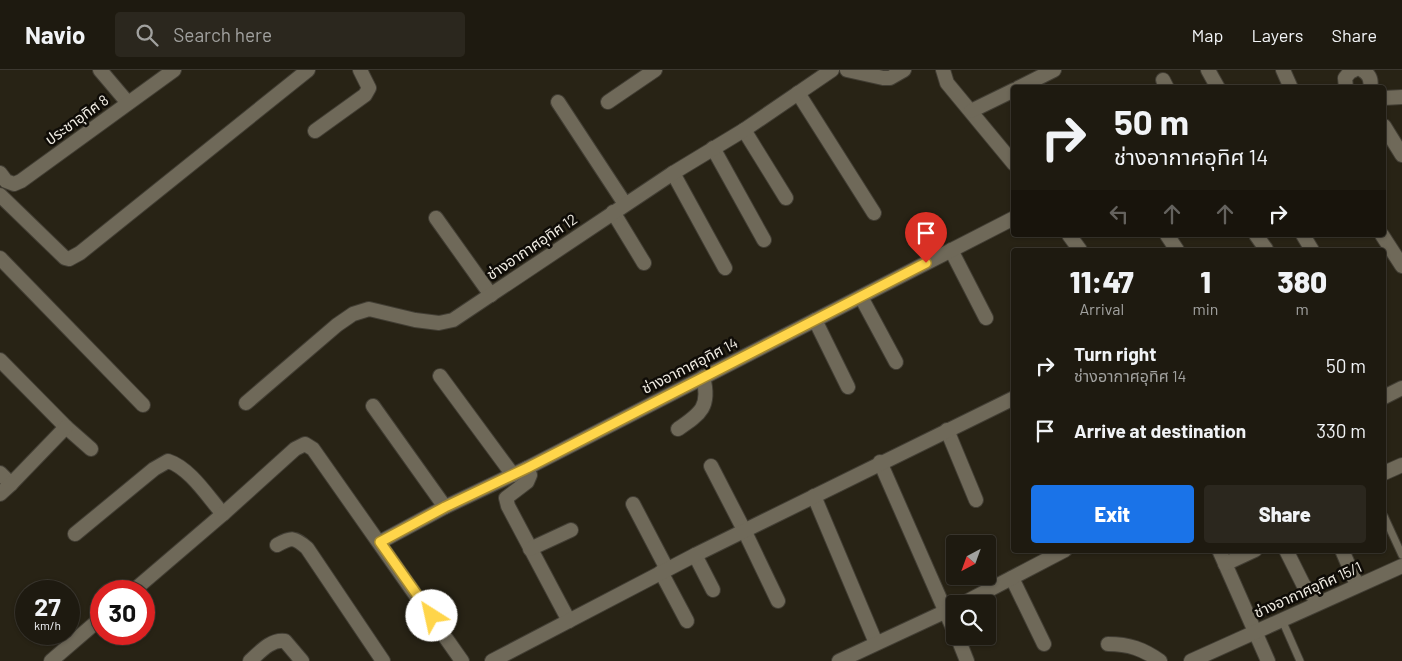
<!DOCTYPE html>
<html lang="en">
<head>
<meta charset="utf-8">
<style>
	body { margin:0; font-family:Barlow,"Noto Sans Thai",sans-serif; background:#2b271e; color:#f1f3f6; height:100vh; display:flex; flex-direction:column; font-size:19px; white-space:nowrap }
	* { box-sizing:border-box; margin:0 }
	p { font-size:16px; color:#a1a19f }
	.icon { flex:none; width:28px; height:28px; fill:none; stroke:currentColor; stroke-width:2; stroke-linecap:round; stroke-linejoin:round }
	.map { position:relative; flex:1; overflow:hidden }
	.details { position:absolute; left:1011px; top:178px; width:375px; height:305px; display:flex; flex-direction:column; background:#1e1a10; border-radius:5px; box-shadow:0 1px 4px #0004,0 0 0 1px #3c3830 }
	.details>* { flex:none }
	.top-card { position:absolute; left:1011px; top:15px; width:375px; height:152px; border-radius:5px; box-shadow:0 1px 4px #0004,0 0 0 1px #3c3830; background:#1e1a10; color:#f1f3f6; overflow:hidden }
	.needle { width:32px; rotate:221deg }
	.controls { position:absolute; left:946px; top:465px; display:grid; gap:10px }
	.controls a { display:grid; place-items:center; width:50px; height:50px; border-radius:5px; background:#1e1a10; box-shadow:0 1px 4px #0004,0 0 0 1px #3c3830; font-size:25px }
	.speed { position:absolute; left:15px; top:510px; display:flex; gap:10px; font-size:25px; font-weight:700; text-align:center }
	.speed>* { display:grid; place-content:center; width:65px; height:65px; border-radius:50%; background:#1e1a10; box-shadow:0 1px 4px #0004,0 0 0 1px #3c3830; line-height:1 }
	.speed small { font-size:12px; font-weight:400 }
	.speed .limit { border:8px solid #d22; background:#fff; color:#111 }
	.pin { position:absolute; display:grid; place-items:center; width:42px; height:42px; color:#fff; margin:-51px -21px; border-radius:50% 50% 50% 0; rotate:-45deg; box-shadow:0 0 5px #0007 }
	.pin .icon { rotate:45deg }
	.me { position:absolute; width:55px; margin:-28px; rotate:325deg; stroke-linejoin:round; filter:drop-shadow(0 0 4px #0008) }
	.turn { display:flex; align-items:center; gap:18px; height:105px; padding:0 20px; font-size:22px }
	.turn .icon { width:65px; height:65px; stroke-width:2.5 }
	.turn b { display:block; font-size:35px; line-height:42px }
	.lanes { display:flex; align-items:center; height:48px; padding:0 20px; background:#0003; justify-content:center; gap:25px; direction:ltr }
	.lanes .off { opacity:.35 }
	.eta { display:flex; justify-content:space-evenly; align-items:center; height:85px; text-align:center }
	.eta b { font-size:30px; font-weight:800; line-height:35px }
	.button { display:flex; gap:10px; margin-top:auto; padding:10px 20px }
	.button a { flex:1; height:58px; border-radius:5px; background:#1a73e8; color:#fff; font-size:20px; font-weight:800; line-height:58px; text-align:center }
	.button a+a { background:#2b271e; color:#f1f3f6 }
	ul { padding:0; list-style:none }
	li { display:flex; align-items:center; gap:15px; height:65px; padding:0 20px }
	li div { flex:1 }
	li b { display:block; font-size:19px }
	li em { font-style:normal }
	header { display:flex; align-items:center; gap:30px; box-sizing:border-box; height:70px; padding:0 25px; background:#1e1a10; border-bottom:1px solid #3c3830 }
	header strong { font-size:24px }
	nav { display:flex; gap:28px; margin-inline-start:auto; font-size:18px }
	.search { width:350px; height:45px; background:#2b271e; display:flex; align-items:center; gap:12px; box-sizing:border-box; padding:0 18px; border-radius:5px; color:#a1a19f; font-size:19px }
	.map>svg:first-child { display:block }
</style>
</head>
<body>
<header>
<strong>Navio</strong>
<div class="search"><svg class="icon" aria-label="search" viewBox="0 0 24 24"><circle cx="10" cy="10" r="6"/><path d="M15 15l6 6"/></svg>Search here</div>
<nav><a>Map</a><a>Layers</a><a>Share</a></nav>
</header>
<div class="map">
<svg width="1402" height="591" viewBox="0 0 1402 591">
	<rect width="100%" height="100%" fill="#282315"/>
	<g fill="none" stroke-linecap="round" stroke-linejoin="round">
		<defs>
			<g id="service">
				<path d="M1384,446L1402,485"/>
				<path d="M1282,550L1300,591"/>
			</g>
			<g id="minor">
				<path d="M100,0L128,33"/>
				<path d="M847,0L883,8H890L904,0"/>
				<path d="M943,0L947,13L1014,94"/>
				<path d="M1208,0L1218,18"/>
				<path d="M1283,0L1291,18"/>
				<path d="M1362,0C1369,4 1372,10 1370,18"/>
				<path d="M1163,10L1167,18"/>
				<path d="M1018,18L1054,0"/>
				<path d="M1346,18L1345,8L1350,2L1354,0"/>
				<path d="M798,23L874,143"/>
				<path d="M1384,28L1402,27"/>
				<path d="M558,32L625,134"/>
				<path d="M608,32L655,0"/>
				<path d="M971,41L1014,20"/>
				<path d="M1384,56L1402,85"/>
				<path d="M744,60L786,128"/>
				<path d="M315,61L365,25L369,18L360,0"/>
				<path d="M713,78L764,170"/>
				<path d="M0,103L6,111L14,114L21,111L174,0"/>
				<path d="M673,103L725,198"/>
				<path d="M0,125L65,188L69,189L80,183L308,0"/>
				<path d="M613,142L644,193"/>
				<path d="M436,148L491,225"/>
				<path d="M1069,165L1080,180"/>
				<path d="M1167,165L1177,180"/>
				<path d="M1256,165L1266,179"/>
				<path d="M1303,165L1312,180"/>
				<path d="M1382,165L1402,196"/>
				<path d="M951,180L986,248"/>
				<path d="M0,188L143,335"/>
				<path d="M861,227L896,292"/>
				<path d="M815,250L848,317"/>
				<path d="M0,290L66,357L91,379"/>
				<path d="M440,306L513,405"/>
				<path d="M1384,327L1402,318"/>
				<path d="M246,333L337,255L353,244L369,239L415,250L439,253L453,250L673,103L744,60L832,0"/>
				<path d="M373,336L445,437"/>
				<path d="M678,359C700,344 711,337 703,307"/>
				<path d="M947,360L976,430"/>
				<path d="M880,392L955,563"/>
				<path d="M711,396L744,460L778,531"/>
				<path d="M527,398L530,405L527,412L506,428L508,436L569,551"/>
				<path d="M0,403L11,414"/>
				<path d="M1384,403L1402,395"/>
				<path d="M0,424L11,414L66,357"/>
				<path d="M814,426L876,573"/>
				<path d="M633,434L667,499"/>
				<path d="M75,464L154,399L168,391C190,398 208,427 223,444"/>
				<path d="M380,472L445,437L527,398L1014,148"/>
				<path d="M277,475C292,467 294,467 307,478L383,591"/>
				<path d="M530,479L571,460"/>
				<path d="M1219,480L1268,591"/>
				<path d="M1286,480L1303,514L1318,532"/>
				<path d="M1342,480L1357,515"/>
				<path d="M695,485L713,520"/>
				<path d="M1225,494L1255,480"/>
				<path d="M661,502L687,551"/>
				<path d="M1012,508L1044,574"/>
				<path d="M133,521L223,444L295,379L305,374L313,379L462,591"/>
				<path d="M962,534L1065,480"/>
				<path d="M957,566L967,591"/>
				<path d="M1108,574C1129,574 1143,579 1160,591"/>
				<path d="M51,591L101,548"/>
				<path d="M250,591C260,582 271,569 285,571L302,591"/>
				<path d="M492,591L695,485L1014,328"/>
				<path d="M839,591L955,537"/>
				<path d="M1191,591L1402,496"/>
			</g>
		</defs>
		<!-- service casing -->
		<use href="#service" stroke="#423e34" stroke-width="9"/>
		<!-- minor casing -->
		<use href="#minor" stroke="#423e34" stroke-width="16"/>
		<!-- service -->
		<use href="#service" stroke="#6f6959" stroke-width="7"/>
		<!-- minor -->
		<use href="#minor" stroke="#6f6959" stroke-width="14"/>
	</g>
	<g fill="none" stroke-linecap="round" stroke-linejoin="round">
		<defs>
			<path id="route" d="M432,546L380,472L445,437L527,398L926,193"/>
		</defs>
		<!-- route casing -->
		<use href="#route" stroke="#a68a30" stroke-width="12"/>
		<!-- route -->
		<use href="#route" stroke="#ffd54a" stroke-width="9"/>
	</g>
	<g text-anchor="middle" stroke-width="5" stroke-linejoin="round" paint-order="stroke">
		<!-- street labels -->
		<g font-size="15" fill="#f1ede4" stroke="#0f0c07">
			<text transform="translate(77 50) rotate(-36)" y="5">ประชาอุทิศ 8</text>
			<text transform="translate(532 177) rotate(-34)" y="5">ช่างอากาศอุทิศ 12</text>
			<text transform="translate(690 296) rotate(-27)" y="5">ช่างอากาศอุทิศ 14</text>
			<text transform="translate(1308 520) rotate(-24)" y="5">ช่างอากาศอุทิศ 15/1</text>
		</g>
	</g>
</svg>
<div class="controls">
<a><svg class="needle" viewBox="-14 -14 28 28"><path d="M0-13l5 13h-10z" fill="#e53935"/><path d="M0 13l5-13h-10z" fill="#a1a19f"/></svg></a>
<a><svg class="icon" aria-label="search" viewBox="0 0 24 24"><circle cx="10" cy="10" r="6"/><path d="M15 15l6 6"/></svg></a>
</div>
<div class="speed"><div>27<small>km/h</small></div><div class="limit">30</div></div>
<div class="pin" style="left:926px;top:193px;background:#d93025"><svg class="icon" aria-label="arrive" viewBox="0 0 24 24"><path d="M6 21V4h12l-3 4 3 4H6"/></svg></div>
<svg class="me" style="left:432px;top:546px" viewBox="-20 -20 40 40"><circle r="19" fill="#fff"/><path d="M0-13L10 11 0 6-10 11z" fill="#ffd54a"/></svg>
<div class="top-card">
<div class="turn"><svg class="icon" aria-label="right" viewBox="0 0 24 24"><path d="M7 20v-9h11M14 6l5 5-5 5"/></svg><div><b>50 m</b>ช่างอากาศอุทิศ 14</div></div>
<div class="lanes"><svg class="icon off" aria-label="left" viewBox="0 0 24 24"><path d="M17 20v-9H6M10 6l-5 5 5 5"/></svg><svg class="icon off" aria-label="ahead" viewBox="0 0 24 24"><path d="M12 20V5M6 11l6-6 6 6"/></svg><svg class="icon off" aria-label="ahead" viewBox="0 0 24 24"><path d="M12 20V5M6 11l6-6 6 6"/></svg><svg class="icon" aria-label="right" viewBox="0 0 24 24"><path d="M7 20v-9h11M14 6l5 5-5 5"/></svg></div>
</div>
<section class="details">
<div class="eta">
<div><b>11:47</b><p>Arrival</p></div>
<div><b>1</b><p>min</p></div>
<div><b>380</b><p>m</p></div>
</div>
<ul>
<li><svg class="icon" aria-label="right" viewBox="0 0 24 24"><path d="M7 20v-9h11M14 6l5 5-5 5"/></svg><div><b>Turn right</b><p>ช่างอากาศอุทิศ 14</p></div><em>50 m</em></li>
<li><svg class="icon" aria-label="arrive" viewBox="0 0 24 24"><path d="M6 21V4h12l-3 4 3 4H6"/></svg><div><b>Arrive at destination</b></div><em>330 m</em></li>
</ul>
<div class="button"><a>Exit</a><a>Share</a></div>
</section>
</div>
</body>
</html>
